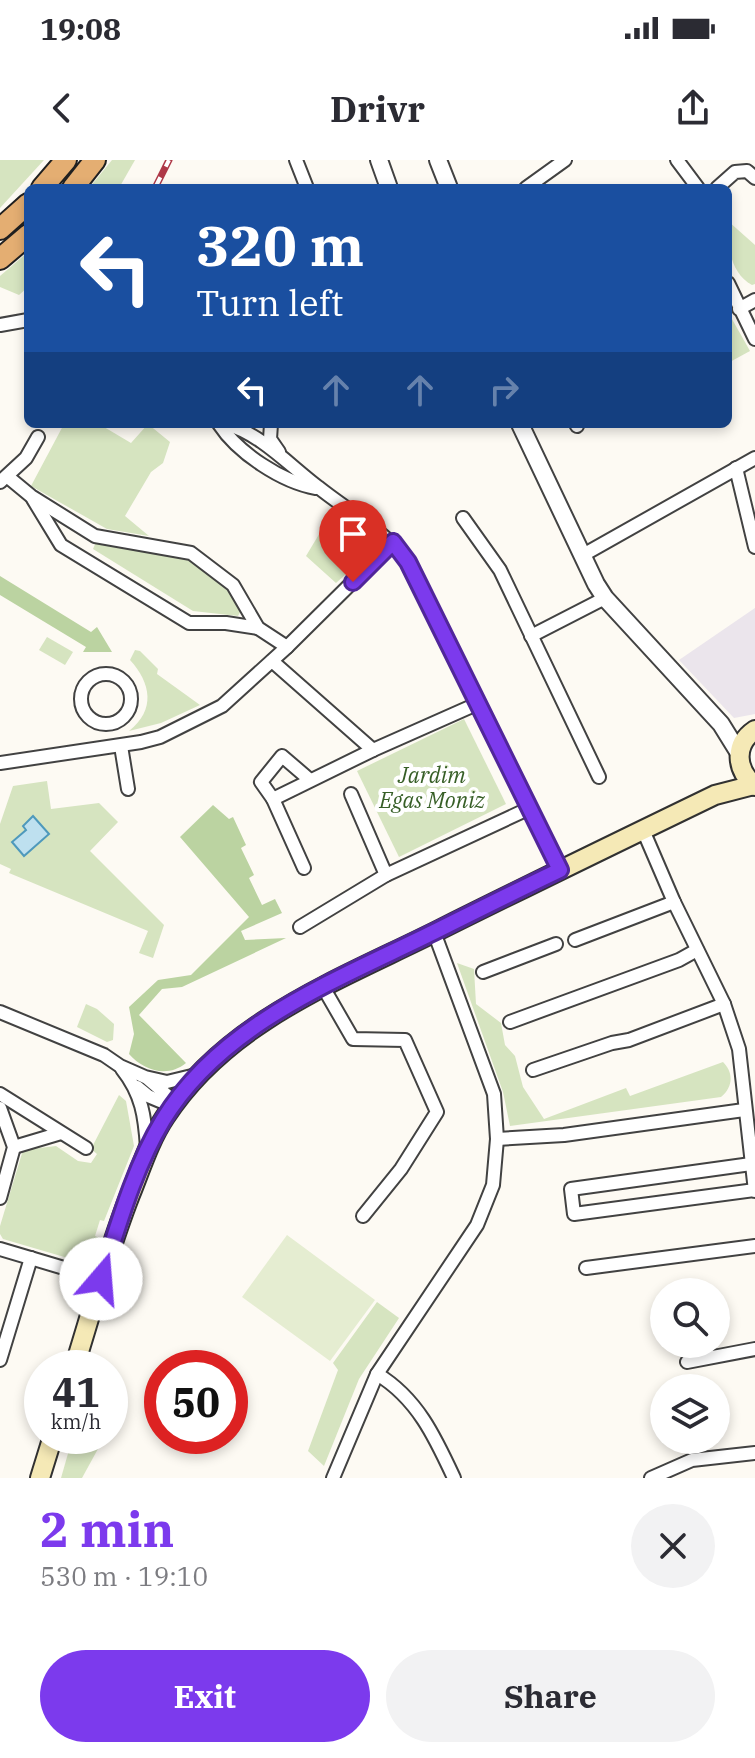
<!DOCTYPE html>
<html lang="en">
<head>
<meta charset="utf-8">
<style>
	body { margin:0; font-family:"IBM Plex Serif",serif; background:#f2f2f3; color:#2b2b33; height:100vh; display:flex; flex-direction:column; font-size:30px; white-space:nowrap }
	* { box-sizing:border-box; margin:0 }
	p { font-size:26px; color:#7c7c81 }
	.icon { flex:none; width:44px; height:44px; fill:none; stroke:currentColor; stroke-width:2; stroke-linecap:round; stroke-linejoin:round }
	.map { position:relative; height:1318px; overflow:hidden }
	.sheet { display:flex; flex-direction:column; background:#fff; flex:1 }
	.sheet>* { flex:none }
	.top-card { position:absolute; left:24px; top:24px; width:708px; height:244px; border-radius:12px; box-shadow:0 4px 12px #0003; background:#1a4fa0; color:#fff; overflow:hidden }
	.controls { position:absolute; left:650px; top:1118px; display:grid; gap:16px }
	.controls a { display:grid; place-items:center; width:80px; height:80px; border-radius:50%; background:#fff; box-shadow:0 4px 12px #0003; font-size:40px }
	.speed { position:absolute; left:24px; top:1190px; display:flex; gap:16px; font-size:40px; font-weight:700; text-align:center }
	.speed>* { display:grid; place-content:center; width:104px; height:104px; border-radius:50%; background:#fff; box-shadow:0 4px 12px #0003; line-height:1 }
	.speed small { font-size:20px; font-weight:400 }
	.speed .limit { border:12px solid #d22; background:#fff; color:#111 }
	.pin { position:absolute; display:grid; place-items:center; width:68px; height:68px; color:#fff; margin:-82px -34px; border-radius:50% 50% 50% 0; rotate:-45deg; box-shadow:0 0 8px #0007 }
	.pin .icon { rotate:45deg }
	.me { position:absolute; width:88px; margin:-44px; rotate:18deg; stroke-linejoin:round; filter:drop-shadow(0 0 6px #0008) }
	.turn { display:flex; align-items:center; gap:28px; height:168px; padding:0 40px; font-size:36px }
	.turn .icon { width:104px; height:104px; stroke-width:2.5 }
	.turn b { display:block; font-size:56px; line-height:68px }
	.lanes { display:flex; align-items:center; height:76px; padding:0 40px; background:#0003; justify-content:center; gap:40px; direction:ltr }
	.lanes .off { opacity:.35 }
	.round { display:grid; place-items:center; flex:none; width:84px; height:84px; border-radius:42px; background:#f2f2f3 }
	.overview { display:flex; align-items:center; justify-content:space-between; height:136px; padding:0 40px }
	h1 { font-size:48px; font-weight:700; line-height:60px; color:#7c3aed }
	.button { display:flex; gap:16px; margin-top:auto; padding:16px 40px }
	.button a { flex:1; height:92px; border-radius:48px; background:#7c3aed; color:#fff; font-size:32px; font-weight:700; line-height:92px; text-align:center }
	.button a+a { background:#f2f2f3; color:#2b2b33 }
	.status { display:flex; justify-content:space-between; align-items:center; height:56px; padding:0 40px; background:#fff; direction:ltr }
	.status svg { height:22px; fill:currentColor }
	header { display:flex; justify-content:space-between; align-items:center; height:104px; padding:0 40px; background:#fff; font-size:36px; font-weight:700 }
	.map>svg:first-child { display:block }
</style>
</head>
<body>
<div class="status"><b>19:08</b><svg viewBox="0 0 49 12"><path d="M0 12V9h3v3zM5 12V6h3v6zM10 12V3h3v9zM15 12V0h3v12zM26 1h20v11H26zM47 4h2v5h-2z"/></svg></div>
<header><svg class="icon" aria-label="back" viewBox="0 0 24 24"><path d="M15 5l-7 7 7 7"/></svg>Drivr<svg class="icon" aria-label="share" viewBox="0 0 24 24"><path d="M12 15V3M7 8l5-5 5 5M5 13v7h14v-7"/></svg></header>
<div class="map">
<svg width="755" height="1318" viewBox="0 0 755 1318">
	<rect width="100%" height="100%" fill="#fdfaf3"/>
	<!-- industrial -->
	<path fill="#ebe5ec" d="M755,448V554L734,558L679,500Z"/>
	<!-- green -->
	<g fill="#d6e4c0">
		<path d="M0,0H44L0,48Z"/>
		<path d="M112,0H135L119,28H89Z"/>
		<path d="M728,61L755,85V124L752,125C729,112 728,85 728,61Z"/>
		<path d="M28,92V127L19,135L0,127V116Z"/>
		<path d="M728,152L750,191L728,203Z"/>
		<path d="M64,264H99L131,283L148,264L170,282L163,303L151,312L125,356L149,376L107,369L31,326Z"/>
		<path d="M346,362C382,385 359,403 336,423L306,396L324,366Z"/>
		<path d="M96,382L188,398L232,431L242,449L238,456L193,451L93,389Z"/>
		<path d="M47,477L73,492L65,505L39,490Z"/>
		<path d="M135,490L140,491L158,509L157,514L200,545L161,563L129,571C156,550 151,523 130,500Z"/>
		<path d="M464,559L506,644L399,697L357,611Z"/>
		<path d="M47,621L51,649L99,643L118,662L90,691L164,765L153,798L139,793L148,771L9,713L11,709L0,704V664L13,626Z"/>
		<path d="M457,803L474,809L476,844L501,863L505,885L515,896L523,927L544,959L626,928L630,936L723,902C734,913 733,927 721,937L510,966L503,932Z"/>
		<path d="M86,844L97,849L114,864L113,880L107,882L77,867Z"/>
		<path d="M119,935L126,941L134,986L104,1061L100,1060L95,1076L99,1078L89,1100L78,1101L3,1079L0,1074V1066L23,990L56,986L78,1001L91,1003L97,994L91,989Z"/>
		<path d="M377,1142L399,1158L359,1219L324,1306L308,1291L338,1210L333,1203Z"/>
		<path d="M73,1276H90L99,1287L82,1318H61Z"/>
	</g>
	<!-- forest -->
	<g fill="#bbd3a1">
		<path d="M0,416L91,472L97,467L112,492H83L86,487L0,435Z"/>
		<path d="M213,645L229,659L233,657L246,685L241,688L254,715L249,718L262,745L275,739L282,753L241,771L245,780L286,778L182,827L162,829L139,855L186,903C168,918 144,911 129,894L134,874L129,847L158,820L191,815L249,757L180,677Z"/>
	</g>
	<!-- pitch -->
	<path fill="#e5edd1" d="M287,1075L375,1140L330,1201L242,1137Z"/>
	<!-- water -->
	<path fill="#bee0ef" stroke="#4e99bc" stroke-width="2" d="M33,656L49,674L24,696L12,682L26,670L23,666Z"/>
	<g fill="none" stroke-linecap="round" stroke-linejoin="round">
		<defs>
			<g id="minor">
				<path d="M296,0L307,28"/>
				<path d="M677,0L698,28"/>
				<path d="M526,28L565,0"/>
				<path d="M717,28L735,12L747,11L755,18"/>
				<path d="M728,123L755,179"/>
				<path d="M739,149L755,140"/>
				<path d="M0,165L28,160"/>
				<path d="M219,264C238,293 282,322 316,328"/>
				<path d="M226,264C261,274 289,305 318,327C349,352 383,369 408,402L560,710"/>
				<path d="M271,264L270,279L279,292"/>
				<path d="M576,264L577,266"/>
				<path d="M736,308L755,387"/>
				<path d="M8,317L31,336L95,376L191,393L233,425L258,468L287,487"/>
				<path d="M0,322L26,298L38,277"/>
				<path d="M33,339L61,385L189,463H226L258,468"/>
				<path d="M463,358L500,410L599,617"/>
				<path d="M583,395L755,298"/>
				<path d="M531,476L605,438"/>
				<path d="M272,501L373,590"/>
				<circle cx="106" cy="539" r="25"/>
				<path d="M121,586L128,629"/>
				<path d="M0,603L141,582L160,577L222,546L287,487L393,382"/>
				<path d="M351,634L386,715"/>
				<path d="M273,639L261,622L282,596L310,620"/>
				<path d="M643,670L674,742L724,844L739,889L755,1031"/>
				<path d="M304,708L273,639L373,590L479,543"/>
				<path d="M300,767L386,715L530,648"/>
				<path d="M575,780L674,742"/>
				<path d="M483,812L556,784"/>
				<path d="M323,827L353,879L405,880L437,952L401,1009L363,1056"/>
				<path d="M0,852L104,895L120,906L145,917L167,922L196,915"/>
				<path d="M510,862L679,800L697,790"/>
				<path d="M122,909C142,934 145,957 147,988"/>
				<path d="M533,910L612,883L629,880L724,844"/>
				<path d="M148,919L168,936L172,946"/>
				<path d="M137,927L148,936L172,946"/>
				<path d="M0,934L86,988"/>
				<path d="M0,948L14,987L0,1038"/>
				<path d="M497,979L564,975L744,950"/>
				<path d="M14,987L61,973"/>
				<path d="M751,1004L571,1029L574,1054L755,1030"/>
				<path d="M0,1089L101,1119"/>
				<path d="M586,1108L755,1086"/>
				<path d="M0,1200L31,1098"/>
				<path d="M687,1202L755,1189"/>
				<path d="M377,1214C417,1238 435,1277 454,1318"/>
				<path d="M333,1318L377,1214L477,1065L493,1025L497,979L494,934L434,772"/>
				<path d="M651,1318L692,1300L755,1293"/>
			</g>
			<g id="tertiary">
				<path d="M379,0L389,28"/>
				<path d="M438,0L449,28"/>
				<path d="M520,264L596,424L605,438L721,564L739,593"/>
			</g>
			<g id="secondary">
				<path d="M755,570C733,585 736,610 755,626"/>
				<path d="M74,1208C92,1150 108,1091 130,1035C141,1008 149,981 165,957C227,861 339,820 437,771C529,725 622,680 715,635L754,625"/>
				<path d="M40,1318L53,1276"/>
			</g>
			<g id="trunk">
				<path d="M42,28L66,0"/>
				<path d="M73,28L95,0"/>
				<path d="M0,69L28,44"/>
				<path d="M0,99L28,75"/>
			</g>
		</defs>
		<!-- minor casing -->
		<use href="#minor" stroke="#424242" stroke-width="16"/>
		<!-- tertiary casing -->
		<use href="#tertiary" stroke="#424242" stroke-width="20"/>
		<!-- secondary casing -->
		<use href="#secondary" stroke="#313131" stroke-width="22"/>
		<!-- trunk casing -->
		<use href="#trunk" stroke="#202020" stroke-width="24"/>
		<!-- minor -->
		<use href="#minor" stroke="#fff" stroke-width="12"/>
		<!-- tertiary -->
		<use href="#tertiary" stroke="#fff" stroke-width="16"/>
		<!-- secondary -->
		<use href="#secondary" stroke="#f5e9b6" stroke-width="18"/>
		<!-- trunk -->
		<use href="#trunk" stroke="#e4ae72" stroke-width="20"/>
		<defs>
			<path id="rail" d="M155,28L169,0"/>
		</defs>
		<!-- rail casing -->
		<use href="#rail" stroke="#ae3847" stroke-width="7"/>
		<!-- rail -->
		<use href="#rail" stroke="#fff" stroke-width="4" stroke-dasharray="12" stroke-linecap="butt"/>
	</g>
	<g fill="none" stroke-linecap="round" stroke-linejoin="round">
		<defs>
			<path id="route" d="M101,1119C118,1066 134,1008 163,960C222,863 337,820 434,772C476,751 518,730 560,710L408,402L393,382L353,422"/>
		</defs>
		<!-- route casing -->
		<use href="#route" stroke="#51269a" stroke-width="20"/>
		<!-- route -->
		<use href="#route" stroke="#7c3aed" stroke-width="14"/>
	</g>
	<g text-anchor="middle" stroke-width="8" stroke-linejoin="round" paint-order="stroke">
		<!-- park labels -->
		<g font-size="22" font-style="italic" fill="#375f27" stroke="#fff">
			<text x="432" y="623">Jardim<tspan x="432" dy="25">Egas Moniz</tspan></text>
		</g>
	</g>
</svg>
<div class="controls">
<a><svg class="icon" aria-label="search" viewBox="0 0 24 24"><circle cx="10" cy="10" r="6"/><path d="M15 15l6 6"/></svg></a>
<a><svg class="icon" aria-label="layers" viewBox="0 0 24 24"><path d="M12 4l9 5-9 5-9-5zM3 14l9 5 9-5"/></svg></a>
</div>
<div class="speed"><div>41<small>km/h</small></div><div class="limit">50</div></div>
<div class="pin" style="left:353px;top:422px;background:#d93025"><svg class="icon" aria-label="arrive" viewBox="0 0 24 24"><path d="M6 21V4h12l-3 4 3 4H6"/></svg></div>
<svg class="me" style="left:101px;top:1119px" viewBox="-20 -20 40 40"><circle r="19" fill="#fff"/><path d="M0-13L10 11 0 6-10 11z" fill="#7c3aed"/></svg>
<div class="top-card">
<div class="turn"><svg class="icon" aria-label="left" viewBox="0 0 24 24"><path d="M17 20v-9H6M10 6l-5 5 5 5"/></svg><div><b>320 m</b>Turn left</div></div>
<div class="lanes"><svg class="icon" aria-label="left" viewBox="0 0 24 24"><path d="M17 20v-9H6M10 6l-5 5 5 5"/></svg><svg class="icon off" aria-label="ahead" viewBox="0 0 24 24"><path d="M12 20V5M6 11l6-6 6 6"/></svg><svg class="icon off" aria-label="ahead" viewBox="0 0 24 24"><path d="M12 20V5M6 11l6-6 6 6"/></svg><svg class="icon off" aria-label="right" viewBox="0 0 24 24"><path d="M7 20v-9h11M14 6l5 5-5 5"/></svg></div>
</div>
</div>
<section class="sheet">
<div class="overview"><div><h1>2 min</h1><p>530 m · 19:10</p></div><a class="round"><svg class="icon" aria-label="close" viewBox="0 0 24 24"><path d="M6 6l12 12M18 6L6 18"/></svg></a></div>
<div class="button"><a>Exit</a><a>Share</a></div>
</section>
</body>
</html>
